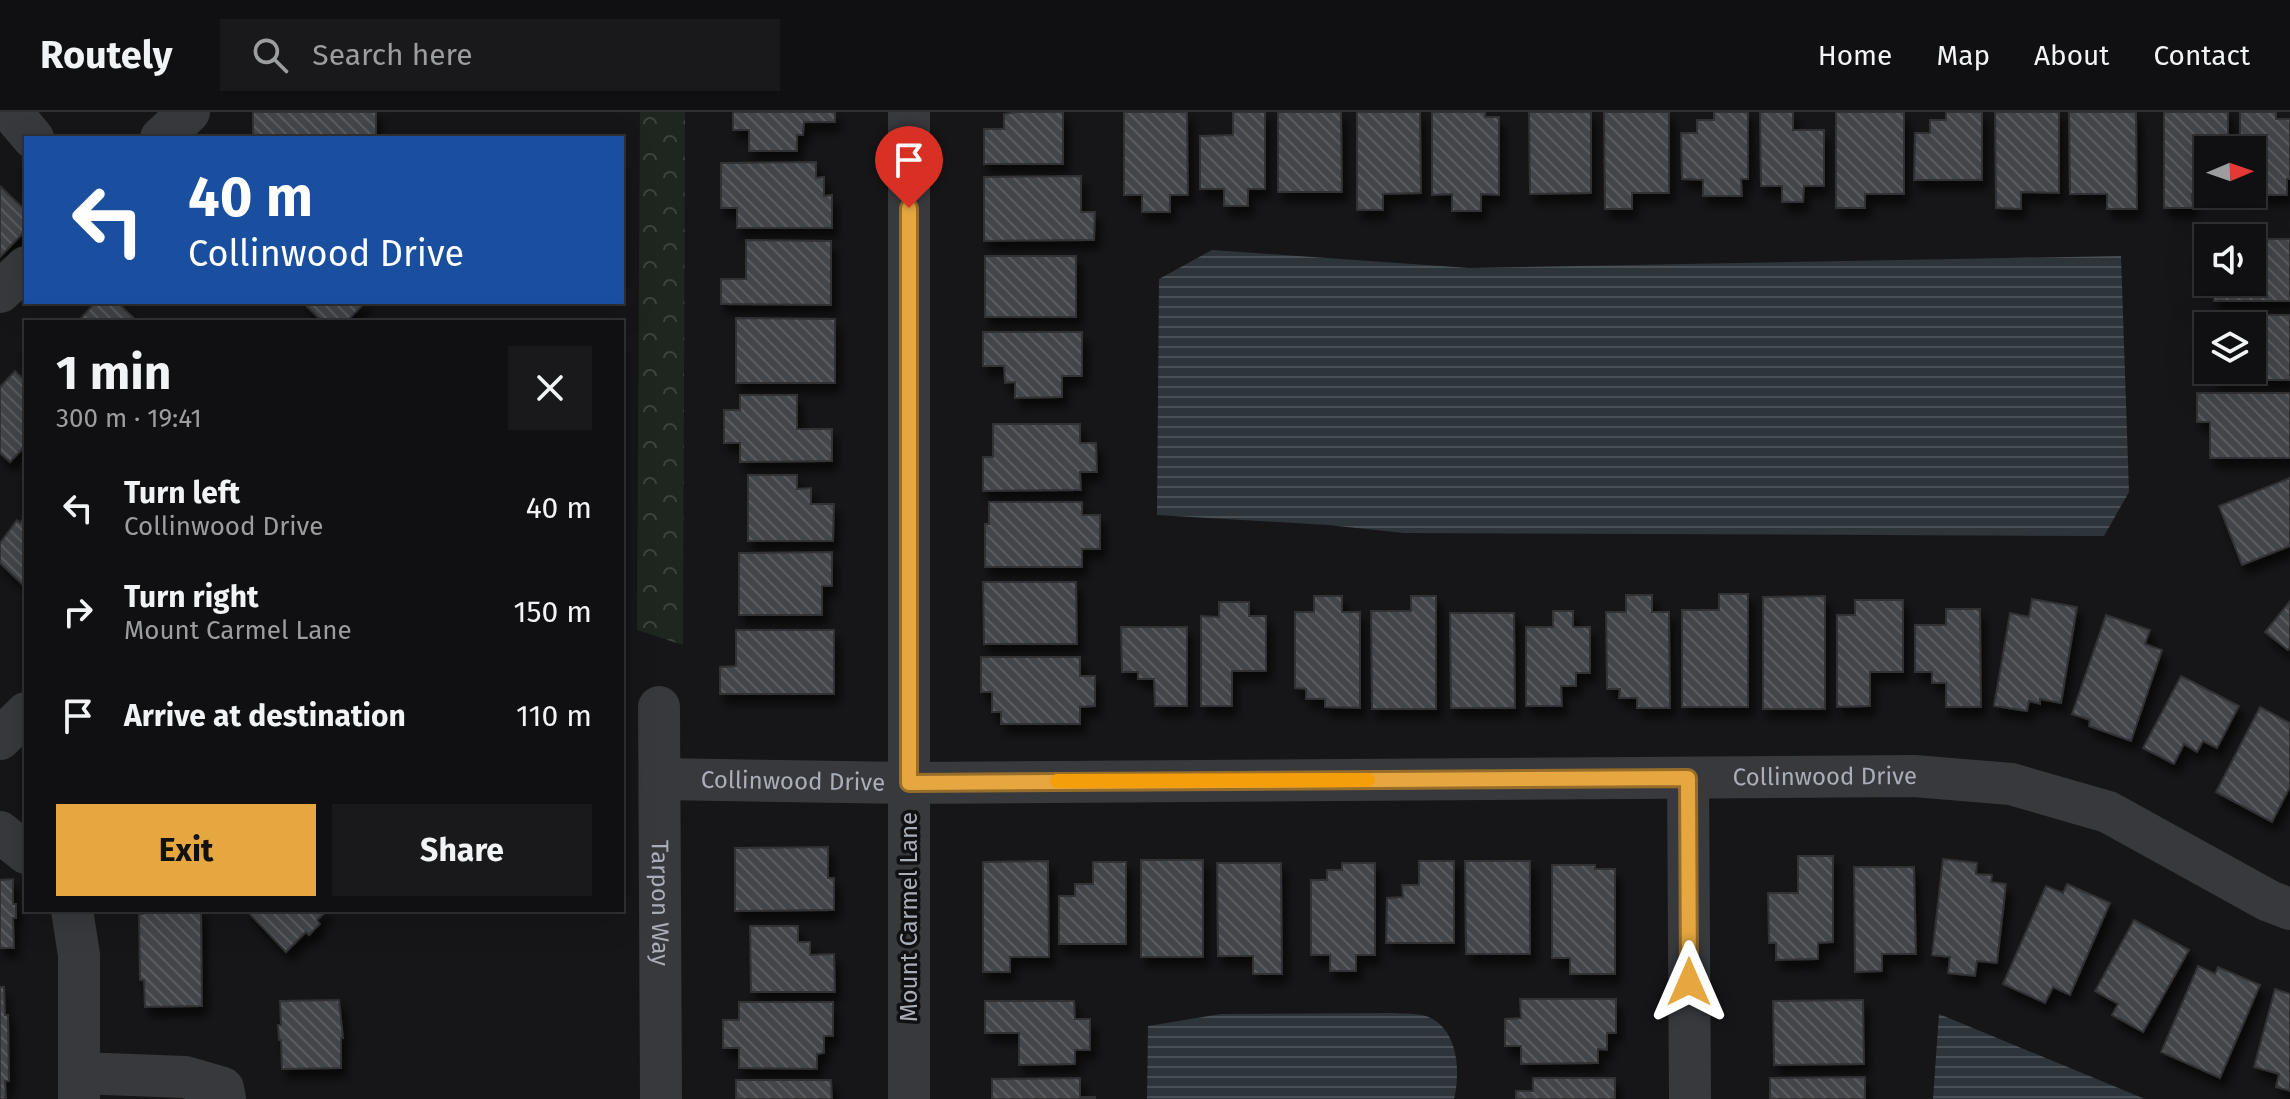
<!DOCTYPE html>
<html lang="en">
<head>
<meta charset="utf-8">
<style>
	body { margin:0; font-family:"Fira Sans",sans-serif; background:#19191b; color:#f1f3f6; height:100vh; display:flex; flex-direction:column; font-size:30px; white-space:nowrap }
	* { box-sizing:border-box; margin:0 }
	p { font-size:26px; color:#9c9d9f }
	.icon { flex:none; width:44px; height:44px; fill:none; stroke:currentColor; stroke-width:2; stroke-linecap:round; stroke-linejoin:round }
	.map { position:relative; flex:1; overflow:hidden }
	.details { position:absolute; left:24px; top:208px; width:600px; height:592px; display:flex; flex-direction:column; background:#101012; border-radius:0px; box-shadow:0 8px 32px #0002,0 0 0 2px #303032 }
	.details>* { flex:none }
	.banner { position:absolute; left:24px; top:24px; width:600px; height:168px; border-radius:0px; box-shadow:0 8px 32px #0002,0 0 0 2px #303032; background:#1a4fa0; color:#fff; overflow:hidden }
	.needle { width:52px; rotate:88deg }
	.buttons { position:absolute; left:2194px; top:24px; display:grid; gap:16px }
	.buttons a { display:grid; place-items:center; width:72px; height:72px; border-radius:0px; background:#101012; box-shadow:0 8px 32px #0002,0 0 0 2px #303032; font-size:40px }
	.pin { position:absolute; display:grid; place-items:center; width:68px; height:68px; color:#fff; margin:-82px -34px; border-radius:50% 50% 50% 0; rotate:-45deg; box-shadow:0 0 8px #0007 }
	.pin .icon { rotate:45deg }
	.me { position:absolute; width:88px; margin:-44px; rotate:0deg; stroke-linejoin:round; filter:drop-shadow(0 0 6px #0008) }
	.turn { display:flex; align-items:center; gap:28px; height:168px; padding:0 32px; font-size:36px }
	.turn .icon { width:104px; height:104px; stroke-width:2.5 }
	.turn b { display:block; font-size:56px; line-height:68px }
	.round { display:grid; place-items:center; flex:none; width:84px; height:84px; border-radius:0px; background:#19191b }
	.overview { display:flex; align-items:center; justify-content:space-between; height:136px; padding:0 32px }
	h1 { font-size:48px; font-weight:700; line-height:60px }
	.action { display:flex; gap:16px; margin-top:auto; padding:16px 32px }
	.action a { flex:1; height:92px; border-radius:0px; background:#e6a740; color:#111; font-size:32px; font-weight:700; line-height:92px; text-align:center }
	.action a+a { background:#19191b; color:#f1f3f6 }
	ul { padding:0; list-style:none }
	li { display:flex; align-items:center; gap:24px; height:104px; padding:0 32px }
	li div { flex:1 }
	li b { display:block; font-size:30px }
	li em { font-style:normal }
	header { display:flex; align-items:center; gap:48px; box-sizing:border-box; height:112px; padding:0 40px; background:#101012; border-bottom:2px solid #303032 }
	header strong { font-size:38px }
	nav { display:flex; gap:44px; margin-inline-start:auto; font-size:28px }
	.search { width:560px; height:72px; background:#19191b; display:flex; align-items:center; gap:20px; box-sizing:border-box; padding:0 28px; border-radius:0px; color:#9c9d9f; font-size:30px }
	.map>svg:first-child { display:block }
</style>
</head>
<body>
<header>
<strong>Routely</strong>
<div class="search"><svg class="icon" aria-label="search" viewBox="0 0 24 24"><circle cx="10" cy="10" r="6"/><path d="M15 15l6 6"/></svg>Search here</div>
<nav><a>Home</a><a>Map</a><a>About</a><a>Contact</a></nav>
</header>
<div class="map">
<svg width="2290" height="987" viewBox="0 0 2290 987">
	<defs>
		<pattern id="forest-crowns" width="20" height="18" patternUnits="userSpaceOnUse" patternTransform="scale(2)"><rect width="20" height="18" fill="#1f261f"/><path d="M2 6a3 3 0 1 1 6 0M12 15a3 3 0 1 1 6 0" fill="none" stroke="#3d433d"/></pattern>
		<pattern id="water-rules" width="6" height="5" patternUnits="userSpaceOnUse" patternTransform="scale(2)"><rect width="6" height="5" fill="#2d353b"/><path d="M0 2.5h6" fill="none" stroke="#495055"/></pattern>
		<pattern id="building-back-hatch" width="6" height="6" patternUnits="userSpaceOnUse" patternTransform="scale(2)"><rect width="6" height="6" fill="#434448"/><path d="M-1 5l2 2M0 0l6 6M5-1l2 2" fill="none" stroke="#5b5c60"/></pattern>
		<filter id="shadow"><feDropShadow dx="5" dy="9" stdDeviation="4" flood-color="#0009"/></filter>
	</defs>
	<rect width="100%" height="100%" fill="#161618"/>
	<!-- forest -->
	<path fill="url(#forest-crowns)" d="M640,0H685L683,533L637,518Z"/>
	<!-- water -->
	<g fill="url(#water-rules)">
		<path d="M1212,138L1469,156L2121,144L2129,380L2104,424L1404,421L1328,413L1157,403L1159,167Z"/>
		<path d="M1394,901C1404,902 1416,901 1426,904C1458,915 1461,959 1454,987H1147L1148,914L1221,902Z"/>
		<path d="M1939,902L2145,987H1933Z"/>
	</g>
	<!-- building -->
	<g fill="url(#building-back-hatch)" stroke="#303034" stroke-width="2" filter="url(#shadow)">
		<path d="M253,0H376V23L253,24Z"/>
		<path d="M733,0H835V10H804L803,23H797V39H749V18H733Z"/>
		<path d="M1016,0H1063V52H984V17H1004V2Z"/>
		<path d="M1124,0H1187L1188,83H1170V100H1142V83H1124Z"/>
		<path d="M1233,0H1265V77H1248V94H1224V77H1200V24L1233,23Z"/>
		<path d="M1278,0H1341L1342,80H1278Z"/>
		<path d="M1357,0H1420L1421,81L1383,82V98H1357Z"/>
		<path d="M1432,0H1485V5H1499V83L1481,82V99H1452V82L1432,83Z"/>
		<path d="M1529,0H1591V81L1530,82Z"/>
		<path d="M1604,0H1669V81H1632V97H1605Z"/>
		<path d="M1714,0H1748V67H1741L1742,84H1703V68L1682,67L1681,21H1697V8H1714Z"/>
		<path d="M1760,0H1793V18H1824V74H1804L1803,90H1782V74H1761Z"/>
		<path d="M1836,0H1904V82H1865V96H1836Z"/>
		<path d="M1946,0H1982V68H1914L1915,21H1930V8H1946Z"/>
		<path d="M1995,0H2059V81L2021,80V97L1996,96Z"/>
		<path d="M2069,0H2136L2137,97H2107V82H2070Z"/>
		<path d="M2164,0H2228V38H2208V82H2192L2193,96H2164Z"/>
		<path d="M2240,0H2276V7H2290V67H2287V83H2240L2252,82V38H2240Z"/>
		<path d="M816,50V66L824,65V84L832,83V116H737V96H721V51Z"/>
		<path d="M1081,64V100H1095L1094,128L984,129V65Z"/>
		<path d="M0,74L26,99V118L0,145Z"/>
		<path d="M2252,127H2290V189H2214V170H2252Z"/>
		<path d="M746,128L831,129V193L721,192V167H746Z"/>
		<rect x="985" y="144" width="91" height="61"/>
		<path d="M96,190H117L138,210H77Z"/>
		<path d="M302,190H366L346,210H323Z"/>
		<path d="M2213,203H2290V268H2213V258H2252V214H2213Z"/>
		<path d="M736,206L835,207V271H736Z"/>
		<path d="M983,220H1082V264H1062V285L1015,286V270L1005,271L1004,254H983Z"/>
		<path d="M15,259L26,270V333L10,350L0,341V275Z"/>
		<path d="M2197,281H2290V346H2210V310H2197Z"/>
		<path d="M740,283H797V317H832V349L740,350V331H724V298H740Z"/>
		<path d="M993,312H1080V331H1096L1097,360H1080L1081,378L983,379V345H993Z"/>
		<path d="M748,363H797V377L811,376V392H834L833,429H748Z"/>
		<path d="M2290,366V434L2242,453L2219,394Z"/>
		<path d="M989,390H1082V403H1100V437H1082V455H985V412H989Z"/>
		<path d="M26,404V476L0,451V431L17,408L20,411Z"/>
		<path d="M832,440V474H822V503H739V441Z"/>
		<path d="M983,470H1076L1077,532H984Z"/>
		<path d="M1719,482H1748V595H1682V498H1719Z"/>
		<path d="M1626,483H1652V500H1669L1670,596H1637V586H1619L1620,577H1607L1606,500H1626Z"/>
		<path d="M1314,484H1342V500H1360V596L1325,595V587H1306V577L1295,576V500H1314Z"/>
		<path d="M1411,484H1436V597H1372L1371,499H1411Z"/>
		<path d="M1825,484V597H1763V485Z"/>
		<path d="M2032,487L2077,495L2061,591L2040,587V592L2029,589L2027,599L1994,594L2010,501L2029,505Z"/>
		<path d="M1855,488H1903V560H1870V594L1837,595V503H1855Z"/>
		<path d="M2290,489V535L2288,538L2265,520Z"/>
		<path d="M1219,490H1249V504H1266V559H1232V594H1201V504L1219,505Z"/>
		<path d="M1946,497H1980L1981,595H1946V571H1932V560H1915V513H1946Z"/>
		<path d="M1553,499H1573V515H1590V561H1576V574H1561L1562,594H1526V515H1553Z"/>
		<path d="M1450,501H1514L1515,596H1451Z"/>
		<path d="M2106,503L2150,518L2145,532L2162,538L2131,629L2089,614L2090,608L2072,602Z"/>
		<path d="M1121,515H1187V594H1155L1154,567H1138V560H1122Z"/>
		<path d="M736,518H834V582H720V555L736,554Z"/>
		<path d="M981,545H1080V564H1095V594L1080,595V612H1001V600H992V580H981Z"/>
		<path d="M2181,564L2239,594L2217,636L2203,629L2197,640L2184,632L2174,652L2143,636Z"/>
		<path d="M2260,595L2290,611V675L2272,710L2216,680Z"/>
		<path d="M828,735V766H834V798L735,799V736Z"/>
		<path d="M1798,744H1833V830L1818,831V847L1776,848V831H1769L1768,781H1798Z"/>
		<path d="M1943,747L1977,751L1976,762L1992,763L1991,770L2006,772L1997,851L1977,849L1975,864L1948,861L1950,845L1932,843Z"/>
		<rect x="1141" y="748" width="62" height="97"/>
		<path d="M1048,749L1049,845H1010V860H983V750Z"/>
		<path d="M1419,749H1454V831H1386L1387,786L1403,785L1402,773H1419Z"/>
		<path d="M1465,749H1530V842H1466Z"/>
		<path d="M1093,750H1126V832H1059V784H1075V772H1093Z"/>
		<path d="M1217,751H1281L1282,862H1253V844H1218Z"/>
		<path d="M1342,751H1375V843H1356V859H1330V843H1311V768H1327V758H1342Z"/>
		<path d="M1552,753H1595V757H1615V862H1570V846H1552Z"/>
		<path d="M1854,755H1914L1916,842H1882V859L1855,860Z"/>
		<path d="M13,767V792H16V806H13L14,836H0V768Z"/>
		<path d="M2067,772L2110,791L2070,883L2053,875L2045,891L2003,872L2046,774L2063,781Z"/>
		<path d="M143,798H201L202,894L145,895L144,868H140L139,802H143Z"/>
		<path d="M246,798H328L317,808L320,812L309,823L306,820L286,840Z"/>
		<path d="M2134,808L2189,838L2143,920L2112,903L2118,892L2095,879Z"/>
		<path d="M750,814H798V830H810V843L834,842L835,880H751Z"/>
		<path d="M2198,854L2215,862L2218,855L2260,873L2220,966L2161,940Z"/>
		<path d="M0,875H4L5,903H8L9,969H5L6,987H0Z"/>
		<path d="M2275,877L2290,882V979L2276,975L2279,962L2254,955Z"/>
		<path d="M1520,887H1616V921H1607V938L1598,937V951L1521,952V934H1505V907L1521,906Z"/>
		<path d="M339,888L343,926H341V956L282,957L281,928H279L278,913H281L280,889Z"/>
		<path d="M1863,888L1864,952L1774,953L1773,889Z"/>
		<path d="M985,889H1074L1075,907H1090V938H1075V952L1019,953V921H985Z"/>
		<path d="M739,890H833V924H824V941L817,942V957L739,956V936H723V908H739Z"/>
		<path d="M1865,965V987H1770V966Z"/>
		<path d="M1080,966V985H1095V987H992V967Z"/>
		<path d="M1533,966H1615V987H1516V979H1533Z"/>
		<path d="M736,968H831L832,987H736Z"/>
	</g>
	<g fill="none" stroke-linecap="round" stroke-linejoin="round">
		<!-- minor -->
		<g stroke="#37393d" stroke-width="42">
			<path d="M11,0L33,26"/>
			<path d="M161,26L189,0"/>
			<path d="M0,180L26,155"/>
			<path id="s1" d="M659,595L661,987"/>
			<path d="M0,627L26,601"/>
			<path d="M1688,666L1690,987"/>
			<path id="s2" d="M661,667L909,671L1914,664L2011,672L2108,700L2269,789L2290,797"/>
			<path d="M0,720L26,741"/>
			<path d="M72,798L79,843V987"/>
			<path d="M79,961L185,965L223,976L225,987"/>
			<path d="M909,987V0"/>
		</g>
	</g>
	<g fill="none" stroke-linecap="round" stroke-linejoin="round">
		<defs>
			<path id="route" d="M909,96V671L1688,666L1689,870"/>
		</defs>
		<!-- route casing -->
		<use href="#route" stroke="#966d2a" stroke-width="20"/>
		<!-- route -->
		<use href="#route" stroke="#e6a740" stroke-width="14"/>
		<!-- slow -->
		<path stroke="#f59e0b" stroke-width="14" d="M1057,669L1368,668"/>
	</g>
	<g text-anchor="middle" stroke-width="7" stroke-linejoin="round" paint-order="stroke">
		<!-- street labels -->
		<g font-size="24" fill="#a9aeb7" stroke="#111113">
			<text dy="8" stroke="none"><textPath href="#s2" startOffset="1164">Collinwood Drive</textPath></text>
			<text dy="8" stroke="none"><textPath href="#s2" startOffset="132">Collinwood Drive</textPath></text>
			<text dy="8" stroke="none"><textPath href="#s1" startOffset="196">Tarpon Way</textPath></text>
			<text transform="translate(909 805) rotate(-90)" y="8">Mount Carmel Lane</text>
		</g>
	</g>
</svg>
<div class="buttons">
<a><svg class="needle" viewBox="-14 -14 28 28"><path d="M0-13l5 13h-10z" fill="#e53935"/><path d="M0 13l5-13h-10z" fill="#9c9d9f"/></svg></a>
<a><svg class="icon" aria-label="sound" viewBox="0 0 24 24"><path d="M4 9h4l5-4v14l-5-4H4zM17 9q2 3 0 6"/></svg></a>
<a><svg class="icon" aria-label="layers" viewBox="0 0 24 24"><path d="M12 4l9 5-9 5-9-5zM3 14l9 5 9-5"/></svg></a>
</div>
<div class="pin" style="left:909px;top:96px;background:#d93025"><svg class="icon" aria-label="arrive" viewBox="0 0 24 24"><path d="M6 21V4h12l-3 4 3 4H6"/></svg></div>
<svg class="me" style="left:1689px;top:870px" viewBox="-20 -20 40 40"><path d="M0-17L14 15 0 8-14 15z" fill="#e6a740" stroke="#fff" stroke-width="4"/></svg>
<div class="banner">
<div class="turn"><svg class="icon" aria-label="left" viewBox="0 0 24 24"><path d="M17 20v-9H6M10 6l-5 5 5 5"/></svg><div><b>40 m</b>Collinwood Drive</div></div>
</div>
<section class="details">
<div class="overview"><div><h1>1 min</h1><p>300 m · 19:41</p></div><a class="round"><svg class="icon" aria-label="close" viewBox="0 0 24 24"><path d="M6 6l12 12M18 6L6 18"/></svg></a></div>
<ul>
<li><svg class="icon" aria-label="left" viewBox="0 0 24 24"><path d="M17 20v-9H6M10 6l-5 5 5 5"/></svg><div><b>Turn left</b><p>Collinwood Drive</p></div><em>40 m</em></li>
<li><svg class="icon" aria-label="right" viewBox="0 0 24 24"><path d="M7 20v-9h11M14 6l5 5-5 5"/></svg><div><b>Turn right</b><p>Mount Carmel Lane</p></div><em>150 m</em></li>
<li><svg class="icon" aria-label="arrive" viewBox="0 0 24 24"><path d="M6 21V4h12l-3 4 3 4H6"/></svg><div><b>Arrive at destination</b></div><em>110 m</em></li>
</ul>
<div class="action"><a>Exit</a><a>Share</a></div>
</section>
</div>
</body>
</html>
